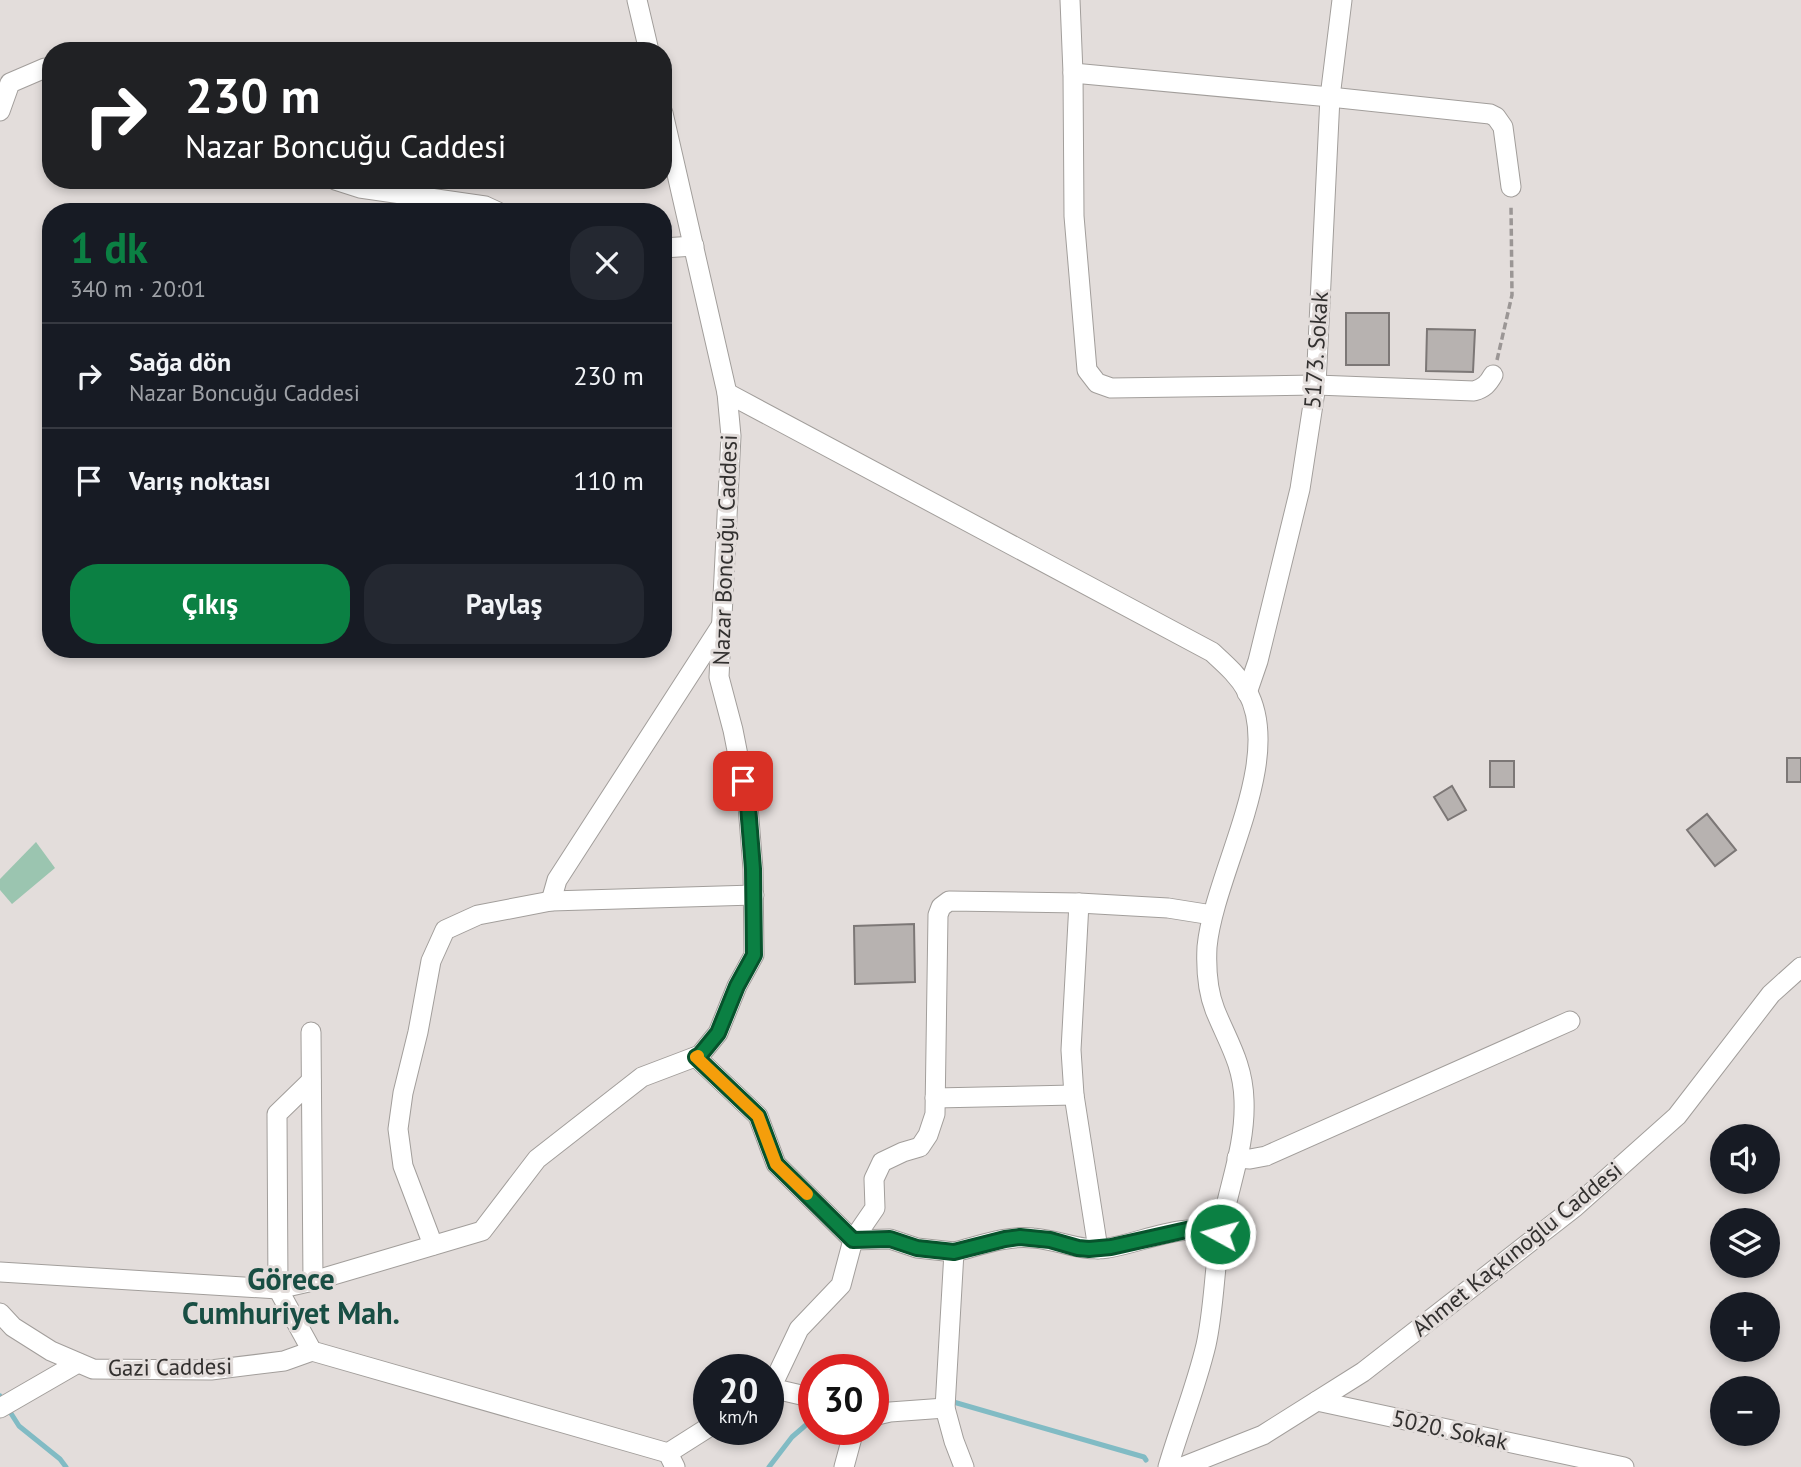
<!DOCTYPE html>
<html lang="tr">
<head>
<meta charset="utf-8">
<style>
	body { margin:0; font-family:"PT Sans",sans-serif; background:#242831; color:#f1f3f6; height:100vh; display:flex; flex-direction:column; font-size:26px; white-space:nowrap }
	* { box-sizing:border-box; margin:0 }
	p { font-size:23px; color:#9ea1a6 }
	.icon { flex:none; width:38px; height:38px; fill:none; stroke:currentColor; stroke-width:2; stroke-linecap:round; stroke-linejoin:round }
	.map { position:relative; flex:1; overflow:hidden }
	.sheet { position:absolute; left:42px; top:203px; width:630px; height:455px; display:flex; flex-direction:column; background:#171b24; border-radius:28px; box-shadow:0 4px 10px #0003 }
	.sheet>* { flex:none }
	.guide { position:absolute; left:42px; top:42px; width:630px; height:147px; border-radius:28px; box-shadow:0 4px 10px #0003; background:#202124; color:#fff; overflow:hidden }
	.controls { position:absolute; left:1710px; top:1124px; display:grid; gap:14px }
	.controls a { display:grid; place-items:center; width:70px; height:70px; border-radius:50%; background:#171b24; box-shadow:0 4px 10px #0003; font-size:35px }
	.speed { position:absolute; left:693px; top:1354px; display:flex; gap:14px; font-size:35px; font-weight:700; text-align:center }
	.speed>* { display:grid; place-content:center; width:91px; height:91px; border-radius:50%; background:#171b24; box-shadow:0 4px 10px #0003; line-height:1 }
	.speed small { font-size:18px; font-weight:400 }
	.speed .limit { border:10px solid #d22; background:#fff; color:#111 }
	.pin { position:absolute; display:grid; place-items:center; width:60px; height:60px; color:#fff; margin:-30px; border-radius:14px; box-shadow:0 4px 10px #0006 }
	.me { position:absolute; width:77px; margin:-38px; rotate:277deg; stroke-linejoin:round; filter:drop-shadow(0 0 5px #0008) }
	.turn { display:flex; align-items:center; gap:24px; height:147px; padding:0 28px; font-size:32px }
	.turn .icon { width:91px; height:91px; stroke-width:2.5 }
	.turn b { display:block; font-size:49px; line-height:60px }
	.round { display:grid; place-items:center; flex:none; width:74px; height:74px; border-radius:28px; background:#242831 }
	.head { display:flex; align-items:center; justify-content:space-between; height:119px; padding:0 28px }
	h1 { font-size:42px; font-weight:700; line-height:52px; color:#0b8043 }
	.cta { display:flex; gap:14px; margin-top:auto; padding:14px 28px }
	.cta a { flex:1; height:80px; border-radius:28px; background:#0b8043; color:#fff; font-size:28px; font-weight:700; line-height:80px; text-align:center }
	.cta a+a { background:#242831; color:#f1f3f6 }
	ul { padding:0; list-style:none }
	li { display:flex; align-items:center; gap:21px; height:105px; padding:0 28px; border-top:2px solid #363941 }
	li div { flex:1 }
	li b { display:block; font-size:26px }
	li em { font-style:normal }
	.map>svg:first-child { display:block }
</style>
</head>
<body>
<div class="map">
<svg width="1801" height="1467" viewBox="0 0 1801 1467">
	<rect width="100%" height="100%" fill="#e3dddb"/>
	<!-- green -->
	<path fill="#9bc5b0" d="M36,842L55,868L12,904L0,890V879Z"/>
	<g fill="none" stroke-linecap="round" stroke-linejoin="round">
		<!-- stream -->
		<g stroke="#81bbc4" stroke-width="5">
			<path d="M0,1396L19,1426L60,1459L66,1467"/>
			<path d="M950,1401L1144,1457L1146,1460"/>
			<path d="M769,1467L792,1437L814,1418"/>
		</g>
	</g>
	<!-- building -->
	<g fill="#b7b2b0" stroke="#7c7776" stroke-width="2">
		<rect x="1346" y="313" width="43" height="52"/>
		<path d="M1427,329L1475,330L1473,372L1426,371Z"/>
		<rect x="1787" y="758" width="14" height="24"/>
		<rect x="1490" y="761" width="24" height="26"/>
		<path d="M1452,786L1466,810L1448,820L1434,797Z"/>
		<path d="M1707,814L1736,850L1715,866L1687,830Z"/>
		<path d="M914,924L915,982L855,984L854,926Z"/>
	</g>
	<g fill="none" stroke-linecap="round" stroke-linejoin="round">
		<defs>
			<g id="minor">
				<path d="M637,0L649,51"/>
				<path d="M1070,0L1073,73L1074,216L1087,370L1097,383L1111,388L1316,385L1474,391C1484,388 1488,384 1493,375"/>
				<path d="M1073,73L1330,97L1490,114L1496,117L1503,127L1511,187"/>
				<path d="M0,111L10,83L45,68L51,69"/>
				<path d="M335,180L360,188L485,206L498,212"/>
				<path d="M663,248L694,246"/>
				<path d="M727,393L1212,652C1225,664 1238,675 1247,691C1285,760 1214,873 1207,947C1206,967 1208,992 1215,1010C1228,1042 1243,1064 1244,1100C1246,1147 1227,1190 1220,1235C1214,1272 1214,1309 1206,1345C1196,1387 1180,1426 1168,1467"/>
				<path d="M1247,693L1258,661L1300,489L1316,385L1330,97L1342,0"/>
				<path d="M551,901L557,880L721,626"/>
				<path d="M1079,903L1071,1050L1074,1095L1098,1249"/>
				<path d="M311,1032L313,1281"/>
				<path d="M696,1057L758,1116L776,1164L853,1240L890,1239L917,1248L954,1252"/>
				<path d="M311,1081L277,1114L278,1289L312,1351L668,1453L675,1467"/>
				<path d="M935,1098L1074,1095"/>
				<path d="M1237,1158L1250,1159L1266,1156L1570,1021"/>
				<path d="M433,1245L403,1166L398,1129L403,1093L418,1032L431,961L445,930L478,915L551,901L754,895"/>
				<path d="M0,1272L278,1289L313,1281L482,1231L537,1159L642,1077L700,1055L718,1033L737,986L754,955L753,869L748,806L733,730L719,677L731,436L727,393L663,113"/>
				<path d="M0,1313L13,1327L51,1351L93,1369L211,1370L284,1361L312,1351"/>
				<path d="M771,1388L799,1329L841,1285L853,1240L875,1208L874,1179L882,1162L903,1152L920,1147L928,1135L935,1114L938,915L941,907L949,901L1079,903L1168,908L1212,915"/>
				<path d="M768,1390L771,1388L814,1398"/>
				<path d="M1317,1401L1624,1467"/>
				<path d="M0,1408L78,1363"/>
				<path d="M873,1416L890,1412L945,1408"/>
				<path d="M668,1453L709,1427"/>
				<path d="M844,1467L854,1430"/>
				<path d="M964,1467L954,1441L945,1408L954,1252C979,1246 1006,1235 1033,1238C1061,1240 1079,1252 1108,1248C1145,1242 1183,1221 1220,1234"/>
				<path d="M1182,1467L1263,1435L1363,1372L1575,1207L1677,1116L1771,994L1801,967"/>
			</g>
		</defs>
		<!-- minor casing -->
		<use href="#minor" stroke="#a29e9b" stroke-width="21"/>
		<!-- path -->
		<path stroke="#9b9695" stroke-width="3.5" stroke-dasharray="7 3.5" stroke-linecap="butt" d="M1497,360L1512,295L1511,205"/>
		<!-- minor -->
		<use href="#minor" stroke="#fff" stroke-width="19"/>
	</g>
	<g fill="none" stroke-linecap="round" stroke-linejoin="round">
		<defs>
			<path id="route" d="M743,781L748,806L753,869L754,955L737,986L718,1033L700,1055L696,1057L758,1116L776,1164L853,1240L890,1239L917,1248L954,1252L1005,1239L1020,1237L1050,1240L1078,1248L1089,1249L1111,1247L1191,1229L1211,1231L1220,1234"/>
		</defs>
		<!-- route casing -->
		<use href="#route" stroke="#07532c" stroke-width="18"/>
		<!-- route -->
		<use href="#route" stroke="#0b8043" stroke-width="12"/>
		<!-- slow -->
		<path stroke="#f59e0b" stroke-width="12" d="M698,1056L696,1057L758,1116L776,1164L807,1194"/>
	</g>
	<g text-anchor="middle" stroke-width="6" stroke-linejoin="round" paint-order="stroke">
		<!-- street labels -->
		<g font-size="23" fill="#32302f" stroke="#e3dddb">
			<text transform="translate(1316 350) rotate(-86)" y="8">5173. Sokak</text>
			<text transform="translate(725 550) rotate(-88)" y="8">Nazar Boncuğu Caddesi</text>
			<text transform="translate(1517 1249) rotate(-39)" y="8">Ahmet Kaçkınoğlu Caddesi</text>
			<text transform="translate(170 1367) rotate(-1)" y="8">Gazi Caddesi</text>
			<text transform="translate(1450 1430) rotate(12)" y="8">5020. Sokak</text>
		</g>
		<!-- district labels -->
		<g font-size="30" font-weight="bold" fill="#184e43" stroke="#e3dddb">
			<text x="291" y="1290">Görece<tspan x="291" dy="34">Cumhuriyet Mah.</tspan></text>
		</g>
	</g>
</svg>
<div class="controls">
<a><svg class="icon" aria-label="sound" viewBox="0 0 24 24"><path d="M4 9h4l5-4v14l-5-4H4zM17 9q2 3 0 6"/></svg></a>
<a><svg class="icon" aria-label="layers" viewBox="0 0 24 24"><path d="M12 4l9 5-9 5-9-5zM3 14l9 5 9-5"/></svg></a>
<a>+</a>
<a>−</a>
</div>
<div class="speed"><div>20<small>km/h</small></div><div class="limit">30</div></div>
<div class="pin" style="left:743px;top:781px;background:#d93025"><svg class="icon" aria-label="arrive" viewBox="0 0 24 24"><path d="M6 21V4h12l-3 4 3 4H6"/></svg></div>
<svg class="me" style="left:1220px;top:1234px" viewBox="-20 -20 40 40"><circle r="17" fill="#0b8043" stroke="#fff" stroke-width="3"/><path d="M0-11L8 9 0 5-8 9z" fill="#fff"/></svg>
<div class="guide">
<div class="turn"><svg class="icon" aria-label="right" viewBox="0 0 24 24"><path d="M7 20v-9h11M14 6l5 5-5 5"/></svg><div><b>230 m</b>Nazar Boncuğu Caddesi</div></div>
</div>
<section class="sheet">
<div class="head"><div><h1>1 dk</h1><p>340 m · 20:01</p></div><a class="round"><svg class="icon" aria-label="close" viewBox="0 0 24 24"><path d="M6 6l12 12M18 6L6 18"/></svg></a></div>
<ul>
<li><svg class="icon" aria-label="right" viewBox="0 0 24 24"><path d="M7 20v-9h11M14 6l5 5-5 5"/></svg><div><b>Sağa dön</b><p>Nazar Boncuğu Caddesi</p></div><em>230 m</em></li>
<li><svg class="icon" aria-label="arrive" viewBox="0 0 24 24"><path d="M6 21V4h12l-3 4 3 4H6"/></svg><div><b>Varış noktası</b></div><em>110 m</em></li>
</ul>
<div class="cta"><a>Çıkış</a><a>Paylaş</a></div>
</section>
</div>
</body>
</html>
